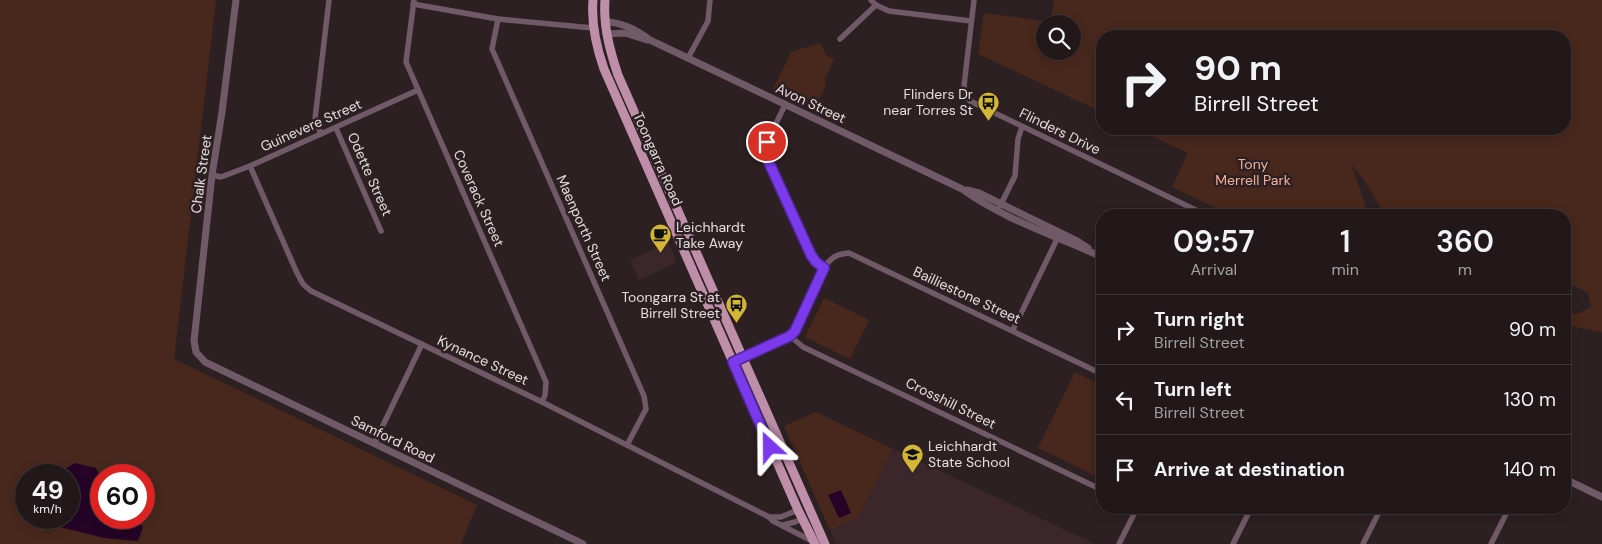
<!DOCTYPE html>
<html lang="en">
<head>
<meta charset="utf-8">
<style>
	body { margin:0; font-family:"DM Sans",sans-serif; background:#2e2527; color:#f1f3f6; height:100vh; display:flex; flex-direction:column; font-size:19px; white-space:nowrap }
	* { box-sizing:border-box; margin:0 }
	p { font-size:16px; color:#a2a0a2 }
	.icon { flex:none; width:28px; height:28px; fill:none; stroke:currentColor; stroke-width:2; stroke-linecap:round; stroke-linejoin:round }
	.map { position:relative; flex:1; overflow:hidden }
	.drawer { position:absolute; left:1096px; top:209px; width:475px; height:305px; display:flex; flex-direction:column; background:#22181a; border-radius:20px; box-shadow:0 2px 12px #0003,0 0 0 1px #3f3739 }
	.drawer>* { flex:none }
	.guide { position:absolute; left:1096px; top:30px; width:475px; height:105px; border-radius:20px; box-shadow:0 2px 12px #0003,0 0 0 1px #3f3739; background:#22181a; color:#f1f3f6; overflow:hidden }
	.tools { position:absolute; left:1036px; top:15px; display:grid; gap:10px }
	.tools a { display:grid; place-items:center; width:45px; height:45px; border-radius:50%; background:#22181a; box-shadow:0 2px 12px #0003,0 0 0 1px #3f3739; font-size:25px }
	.speed { position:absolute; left:15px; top:464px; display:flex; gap:10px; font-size:25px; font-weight:700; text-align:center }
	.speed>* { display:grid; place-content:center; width:65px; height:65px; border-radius:50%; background:#22181a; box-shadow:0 2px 12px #0003,0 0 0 1px #3f3739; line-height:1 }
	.speed small { font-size:12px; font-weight:400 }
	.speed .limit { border:8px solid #d22; background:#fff; color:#111 }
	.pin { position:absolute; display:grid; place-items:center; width:42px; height:42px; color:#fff; margin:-21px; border:2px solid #fff; border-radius:50%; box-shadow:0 1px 5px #0007 }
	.me { position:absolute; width:55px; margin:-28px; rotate:336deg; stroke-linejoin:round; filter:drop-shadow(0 0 4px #0008) }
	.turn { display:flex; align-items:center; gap:18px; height:105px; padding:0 15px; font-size:22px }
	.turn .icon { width:65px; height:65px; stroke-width:2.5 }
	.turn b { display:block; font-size:35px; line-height:42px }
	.eta { display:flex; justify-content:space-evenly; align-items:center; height:85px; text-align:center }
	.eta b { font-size:30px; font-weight:600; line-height:35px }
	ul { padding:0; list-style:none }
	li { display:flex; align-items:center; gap:15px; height:70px; padding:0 15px; border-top:1px solid #3f3739 }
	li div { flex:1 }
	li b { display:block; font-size:19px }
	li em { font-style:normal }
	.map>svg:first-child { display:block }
</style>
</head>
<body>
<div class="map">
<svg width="1602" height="544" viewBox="0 0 1602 544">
	<rect width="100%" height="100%" fill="#2d2023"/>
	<!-- built -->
	<g fill="#3a262b">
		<path d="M668,243L677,263L639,280L630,260Z"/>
		<path d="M893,449L996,497L1095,544H836L830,530L858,518Z"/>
	</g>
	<!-- green -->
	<g fill="#48281d" fill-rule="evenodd">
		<path d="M0,0H216L174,359L477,505L461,544H0ZM26,475H69V518H26ZM101,475H144V518H101Z"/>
		<path d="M1054,0H1602V332L1565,325V314L1580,313L1591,307L1588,293L1573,285L1565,284V215H1384V213L1364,180L1351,164L1369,215H1230L1172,187L1188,153L1137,129H1565V36H1102V112L978,54L984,13L1051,22ZM1045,24H1072V51H1045Z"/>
		<path d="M820,43L826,55L834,60L825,79L826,85L814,108L773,89L791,52Z"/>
		<path d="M824,298L869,320L850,359L805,337Z"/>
		<path d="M1075,372L1102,386V479L1038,448Z"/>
		<path d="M816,412L893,449L858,518L830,530L784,426Z"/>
	</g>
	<!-- water -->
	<g fill="#250427">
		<path d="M75,463L96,468L101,478V518H135L143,527L138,541L104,538L60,527L54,518H69V475H54Z"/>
		<path d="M841,490L851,513L839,518L828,495Z"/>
	</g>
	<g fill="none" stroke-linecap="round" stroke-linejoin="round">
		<!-- minor -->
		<g stroke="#715a67" stroke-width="5.5">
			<path d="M414,0L406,62L546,382L545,395L542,402"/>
			<path d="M871,0L876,5L889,11L971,21"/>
			<path d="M974,0L964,86L965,96L970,101L1206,215"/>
			<path d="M413,4L498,19L593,28"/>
			<path d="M498,19L492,49L644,396L646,409L627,445"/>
			<path d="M840,39L876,5"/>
			<path d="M688,58L708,21L710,0"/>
			<path d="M336,128L381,231"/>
			<path d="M321,134L315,119L329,0"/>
			<path d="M250,166L297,273L303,284L311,291L542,402L769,517L773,521L812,541"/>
			<path d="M212,175L221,177L250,166L418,90"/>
			<path d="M1000,206L1015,176L1018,139L1022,127"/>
			<path d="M824,268C831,257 837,254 849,253L1102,374"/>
			<path d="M1013,330L1059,235"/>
			<path d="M790,336L803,347L1102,490"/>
			<path d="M733,362L781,341L795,331L824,268L816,261L811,255L766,155L765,148L767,142L785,105"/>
			<path d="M374,444L422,344"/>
			<path d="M769,517H781L798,510"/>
			<path d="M783,525L795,522L802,519"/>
			<path d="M1119,544L1137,508"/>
			<path d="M1233,544L1251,508"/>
			<path d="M1363,544L1381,508"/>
			<path d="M1491,544L1509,508"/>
		</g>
		<!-- tertiary -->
		<g stroke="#715a67" stroke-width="7">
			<path d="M236,0L222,112L212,175L194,341L196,352L205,362L583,544"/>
			<path d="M605,22C622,22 637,30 650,40L962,189C1003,219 1056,236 1102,257"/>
			<path d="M606,34L625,33L647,40"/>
			<path d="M967,190L979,193L1077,241L1088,248"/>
			<path d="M1565,479L1602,497"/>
		</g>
		<!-- primary -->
		<g stroke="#bf8faa" stroke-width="9">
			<path d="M593,0C591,24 596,46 604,69L798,510L815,544"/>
			<path d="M605,0C603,26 610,51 618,75L825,544"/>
		</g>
	</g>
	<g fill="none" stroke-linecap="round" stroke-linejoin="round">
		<defs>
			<path id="route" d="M767,142L765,148L766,156L811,255L816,262L824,268L795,331L790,336L733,362L770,447"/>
		</defs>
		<!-- route casing -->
		<use href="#route" stroke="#51269a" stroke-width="12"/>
		<!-- route -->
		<use href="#route" stroke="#7c3aed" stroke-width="9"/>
	</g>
	<!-- icons -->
	<defs>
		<symbol id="bus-pin" viewBox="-11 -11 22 30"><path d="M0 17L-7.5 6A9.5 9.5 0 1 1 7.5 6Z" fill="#d3b635" stroke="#2d2023"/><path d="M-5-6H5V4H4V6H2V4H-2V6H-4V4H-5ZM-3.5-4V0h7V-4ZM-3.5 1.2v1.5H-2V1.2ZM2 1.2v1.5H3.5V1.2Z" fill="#111"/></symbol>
		<symbol id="cafe-pin" viewBox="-11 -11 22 30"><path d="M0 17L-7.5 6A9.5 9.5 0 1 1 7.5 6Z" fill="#d3b635" stroke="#2d2023"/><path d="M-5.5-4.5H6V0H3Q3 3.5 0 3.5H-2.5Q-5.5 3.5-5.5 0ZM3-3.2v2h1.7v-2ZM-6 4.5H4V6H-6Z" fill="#111"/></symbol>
		<symbol id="school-pin" viewBox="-11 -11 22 30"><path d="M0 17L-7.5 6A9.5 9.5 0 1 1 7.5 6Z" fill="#d3b635" stroke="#2d2023"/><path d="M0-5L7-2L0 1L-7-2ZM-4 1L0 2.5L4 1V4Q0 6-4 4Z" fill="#111"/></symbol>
	</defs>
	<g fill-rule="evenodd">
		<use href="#bus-pin" x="976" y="90" width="25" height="34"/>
		<use href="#cafe-pin" x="648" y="222" width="25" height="34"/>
		<use href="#bus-pin" x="724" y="292" width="25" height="34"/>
		<use href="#school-pin" x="900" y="442" width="25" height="34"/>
	</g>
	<g text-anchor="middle" stroke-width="5" stroke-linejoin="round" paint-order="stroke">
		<!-- poi labels -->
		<g font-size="14" fill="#e5dcde" stroke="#2d2023" text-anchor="end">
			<text x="973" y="99">Flinders Dr<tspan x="973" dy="16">near Torres St</tspan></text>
			<text x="676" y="232" text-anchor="start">Leichhardt<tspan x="676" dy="16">Take Away</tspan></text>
			<text x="720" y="302">Toongarra St at<tspan x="720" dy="16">Birrell Street</tspan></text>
			<text x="928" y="451" text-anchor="start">Leichhardt<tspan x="928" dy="16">State School</tspan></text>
		</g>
		<!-- street labels -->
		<g font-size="14" fill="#e5dcde" stroke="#2d2023">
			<text transform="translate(811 103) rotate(25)" y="5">Avon Street</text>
			<text transform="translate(311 125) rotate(-24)" y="5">Guinevere Street</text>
			<text transform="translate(1060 131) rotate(26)" y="5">Flinders Drive</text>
			<text transform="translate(658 159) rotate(66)" y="5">Toongarra Road</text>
			<text transform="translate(201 174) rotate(-82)" y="5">Chalk Street</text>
			<text transform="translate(370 174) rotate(66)" y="5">Odette Street</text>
			<text transform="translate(479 198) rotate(66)" y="5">Coverack Street</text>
			<text transform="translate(584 228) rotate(66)" y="5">Maenporth Street</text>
			<text transform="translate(967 295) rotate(25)" y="5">Bailliestone Street</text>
			<text transform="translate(483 360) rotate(25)" y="5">Kynance Street</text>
			<text transform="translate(951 403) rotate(26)" y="5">Crosshill Street</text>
			<text transform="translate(393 439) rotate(26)" y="5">Samford Road</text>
		</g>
		<!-- park labels -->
		<g font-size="14" fill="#f5b199" stroke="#2d2023">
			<text x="1253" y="169">Tony<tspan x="1253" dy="16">Merrell Park</tspan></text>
		</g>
	</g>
</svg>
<div class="tools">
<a><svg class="icon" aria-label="search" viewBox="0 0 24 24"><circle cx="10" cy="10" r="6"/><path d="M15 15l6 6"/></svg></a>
</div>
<div class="speed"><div>49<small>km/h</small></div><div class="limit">60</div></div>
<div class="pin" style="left:767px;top:142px;background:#d93025"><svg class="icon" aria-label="arrive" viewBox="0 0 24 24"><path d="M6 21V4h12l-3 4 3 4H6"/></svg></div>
<svg class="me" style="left:770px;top:447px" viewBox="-20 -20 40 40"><path d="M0-17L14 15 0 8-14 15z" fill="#7c3aed" stroke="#fff" stroke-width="4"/></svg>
<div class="guide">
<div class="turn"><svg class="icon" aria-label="right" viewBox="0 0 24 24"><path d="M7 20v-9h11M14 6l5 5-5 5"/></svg><div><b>90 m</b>Birrell Street</div></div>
</div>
<section class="drawer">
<div class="eta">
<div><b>09:57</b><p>Arrival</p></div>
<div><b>1</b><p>min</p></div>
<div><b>360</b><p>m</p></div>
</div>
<ul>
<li><svg class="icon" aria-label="right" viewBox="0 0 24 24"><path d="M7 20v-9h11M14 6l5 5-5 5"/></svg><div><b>Turn right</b><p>Birrell Street</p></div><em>90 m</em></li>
<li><svg class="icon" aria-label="left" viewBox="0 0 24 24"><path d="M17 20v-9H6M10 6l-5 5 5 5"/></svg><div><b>Turn left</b><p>Birrell Street</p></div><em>130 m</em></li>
<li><svg class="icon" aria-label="arrive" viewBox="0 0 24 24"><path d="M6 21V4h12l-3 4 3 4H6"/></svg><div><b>Arrive at destination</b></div><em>140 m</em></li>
</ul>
</section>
</div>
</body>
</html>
